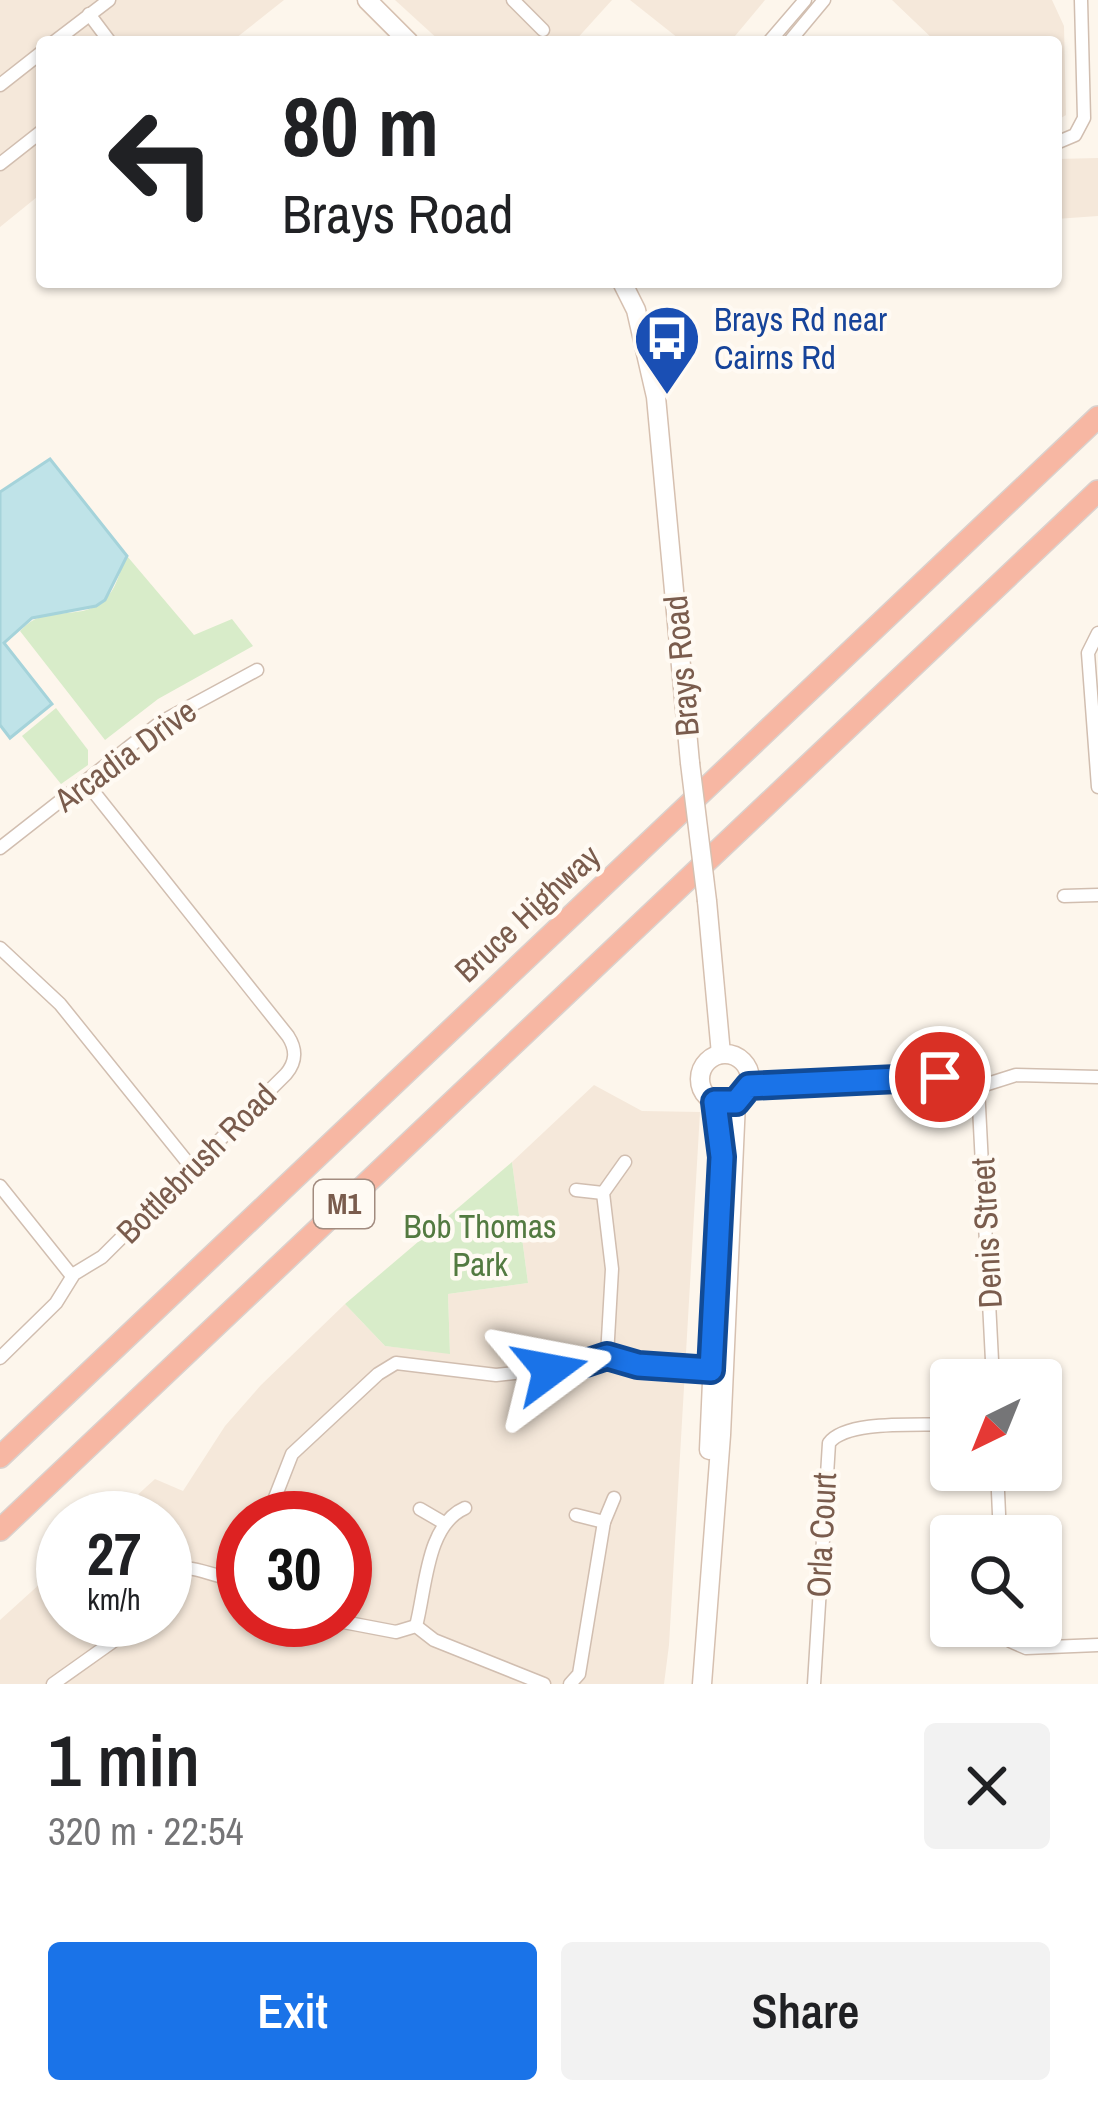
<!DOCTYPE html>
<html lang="en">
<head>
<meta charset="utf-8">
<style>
	body { margin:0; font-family:"Archivo Narrow",sans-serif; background:#f2f2f2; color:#202124; height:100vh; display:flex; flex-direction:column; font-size:45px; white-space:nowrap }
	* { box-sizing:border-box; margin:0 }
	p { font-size:39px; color:#757577 }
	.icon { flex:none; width:66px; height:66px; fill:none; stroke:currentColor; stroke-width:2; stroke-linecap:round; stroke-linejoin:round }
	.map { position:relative; height:1684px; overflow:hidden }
	.sheet { display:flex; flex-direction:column; background:#fff; flex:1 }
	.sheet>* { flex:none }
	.top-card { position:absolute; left:36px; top:36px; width:1026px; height:252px; border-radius:12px; box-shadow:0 3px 9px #0004; background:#fff; color:#202124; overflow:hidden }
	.needle { width:78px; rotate:223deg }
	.buttons { position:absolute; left:930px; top:1359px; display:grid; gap:24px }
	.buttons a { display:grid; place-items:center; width:132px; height:132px; border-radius:12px; background:#fff; box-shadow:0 3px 9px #0004; font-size:60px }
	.speed { position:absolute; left:36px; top:1491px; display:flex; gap:24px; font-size:60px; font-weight:700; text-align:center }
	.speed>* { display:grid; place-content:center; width:156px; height:156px; border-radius:50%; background:#fff; box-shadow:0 3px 9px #0004; line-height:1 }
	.speed small { font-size:30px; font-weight:400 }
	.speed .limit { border:18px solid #d22; background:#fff; color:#111 }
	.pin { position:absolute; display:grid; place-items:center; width:102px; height:102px; color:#fff; margin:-51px; border:6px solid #fff; border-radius:50%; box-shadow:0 3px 12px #0007 }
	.me { position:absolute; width:132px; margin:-66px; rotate:77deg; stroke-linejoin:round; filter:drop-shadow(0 0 9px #0008) }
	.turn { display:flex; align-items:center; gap:42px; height:252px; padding:0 48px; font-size:54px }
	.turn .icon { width:156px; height:156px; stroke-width:2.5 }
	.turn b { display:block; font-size:84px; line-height:102px }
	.round { display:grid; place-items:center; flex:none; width:126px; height:126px; border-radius:12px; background:#f2f2f2 }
	.overview { display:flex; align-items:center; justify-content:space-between; height:204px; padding:0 48px }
	h1 { font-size:72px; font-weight:600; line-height:90px }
	.cta { display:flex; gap:24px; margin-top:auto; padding:24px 48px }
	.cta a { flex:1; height:138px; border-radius:12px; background:#1a73e8; color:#fff; font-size:48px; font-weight:600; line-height:138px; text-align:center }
	.cta a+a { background:#f2f2f2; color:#202124 }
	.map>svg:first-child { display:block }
</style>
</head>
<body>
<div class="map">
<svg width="1098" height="1684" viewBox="0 0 1098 1684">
	<rect width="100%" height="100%" fill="#fdf6ec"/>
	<!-- residential -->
	<g fill="#f5e8da" fill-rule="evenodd">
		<path d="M0,0H284L231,42H42V193L0,227Z"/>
		<path d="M395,0H612L574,42H441Z"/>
		<path d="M630,0H765L730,42H683Z"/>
		<path d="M892,0H1052L1064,26L1066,115L1056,121V42H936Z"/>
		<path d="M1098,158V216L1056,219V159Z"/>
		<path d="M594,1085L642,1111L700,1112L669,1645L664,1684H0V1620L63,1563V1620H165V1518H112L155,1479L183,1491L225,1426L261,1385L345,1304L385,1346L450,1353L448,1294L528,1283L512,1162ZM243,1518H345V1620H243Z"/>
	</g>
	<!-- green -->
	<g fill="#d8ecc9">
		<path d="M127,556L194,635L232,619L253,646L158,699L105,740L20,631C46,602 77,623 103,601C117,590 119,571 127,556Z"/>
		<path d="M56,708L88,750V765L61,784L22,736Z"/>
		<path d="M512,1162L528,1283L448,1294L450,1354L385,1346L345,1304Z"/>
	</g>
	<!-- water -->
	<path fill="#bfe3e8" stroke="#a5d3da" stroke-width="3" d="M50,459L127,556L105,600L96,606L32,618L4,643L52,704L10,738L0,725V492Z"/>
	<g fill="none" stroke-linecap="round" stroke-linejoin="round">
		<defs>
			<g id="minor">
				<path d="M513,0L543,30"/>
				<path d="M89,14L110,42"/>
				<path d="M54,42L109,0"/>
				<path d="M769,42L805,0"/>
				<path d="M789,42L824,0"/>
				<path d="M0,85L42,52"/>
				<path d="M1056,143L1075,135L1084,118L1081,0"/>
				<path d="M0,164L42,131"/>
				<path d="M1098,633L1088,653L1098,787"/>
				<path d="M0,848L161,722L257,670"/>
				<path d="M1064,896L1098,895"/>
				<path d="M0,948L60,1004L192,1168"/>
				<path d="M749,1086L940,1077L978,1087L1016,1075L1098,1077"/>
				<path d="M978,1087L993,1380"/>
				<path d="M0,1186L72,1276"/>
				<path d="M576,1190L603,1193"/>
				<path d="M607,1356L612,1269L603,1193L625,1162"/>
				<path d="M0,1358L56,1303L74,1274L102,1257L286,1074C296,1062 297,1050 288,1036L85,781"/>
				<path d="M997,1470L1000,1536"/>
				<path d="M420,1509L444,1523"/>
				<path d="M576,1515L604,1522"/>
				<path d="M267,1518L292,1454L378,1374L396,1363L496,1375L570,1367L607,1356L638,1365L718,1370"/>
				<path d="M165,1572C191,1559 215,1581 243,1579"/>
				<path d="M333,1620L396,1632L416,1626L434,1640L544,1684"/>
				<path d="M416,1626C426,1589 426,1525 465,1508"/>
				<path d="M1004,1626L1010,1641L1026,1648L1098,1645"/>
				<path d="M53,1684L115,1640L133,1620"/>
				<path d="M570,1684L579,1674L604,1522L614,1498"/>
				<path d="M814,1684L829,1443C847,1419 921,1426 951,1424"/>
			</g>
			<g id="secondary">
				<path d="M367,0L409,42"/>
				<path d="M622,282L636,310L656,397L690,763"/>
				<path d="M707,901L721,1054"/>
				<circle cx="725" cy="1079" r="25"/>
				<path d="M709,1450L721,1177L715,1102"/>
				<path d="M702,1684L721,1435L736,1102"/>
			</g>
			<g id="motorway">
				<path d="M0,1457L1098,417"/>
				<path d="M0,1530L1098,491"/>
			</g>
		</defs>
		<!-- minor casing -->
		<use href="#minor" stroke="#d1beb0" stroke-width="15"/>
		<!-- secondary casing -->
		<use href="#secondary" stroke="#d6c0b0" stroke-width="21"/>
		<!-- motorway casing -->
		<use href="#motorway" stroke="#dad1cd" stroke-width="24"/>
		<!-- minor -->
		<use href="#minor" stroke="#fff" stroke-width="12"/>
		<!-- secondary -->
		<use href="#secondary" stroke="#fff" stroke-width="18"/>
		<!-- motorway -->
		<use href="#motorway" stroke="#f7b7a3" stroke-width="21"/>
		<defs>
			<path id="secondary-bridge" d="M690,763L707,901"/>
		</defs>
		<!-- secondary-bridge casing -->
		<use href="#secondary-bridge" stroke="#d6c0b0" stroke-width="21" stroke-linecap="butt"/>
		<!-- secondary-bridge -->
		<use href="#secondary-bridge" stroke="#fff" stroke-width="18"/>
	</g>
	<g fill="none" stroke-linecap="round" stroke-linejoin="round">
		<defs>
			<path id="route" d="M550,1370L580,1365L607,1356L638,1365L711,1370L722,1157L715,1102H736L749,1086L940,1077"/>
		</defs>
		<!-- route casing -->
		<use href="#route" stroke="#114b97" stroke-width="30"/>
		<!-- route -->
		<use href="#route" stroke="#1a73e8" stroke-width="21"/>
	</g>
	<!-- icons -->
	<defs>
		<symbol id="bus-pin" viewBox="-11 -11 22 30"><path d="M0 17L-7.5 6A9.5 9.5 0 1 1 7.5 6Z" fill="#1a4fb4" stroke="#fffaf3"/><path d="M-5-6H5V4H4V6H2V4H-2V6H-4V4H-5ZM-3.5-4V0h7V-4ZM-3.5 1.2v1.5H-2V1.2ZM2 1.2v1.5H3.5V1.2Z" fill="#fff"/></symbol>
	</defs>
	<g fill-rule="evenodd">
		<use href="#bus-pin" x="629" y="300" width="76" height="104"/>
	</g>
	<g text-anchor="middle" stroke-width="9" stroke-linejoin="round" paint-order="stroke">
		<!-- shield labels -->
		<rect fill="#fffaf3" stroke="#a28b7f" stroke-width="3" x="314" y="1180" width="60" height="48" rx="9"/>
		<g font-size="30" font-weight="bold" fill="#7a5c4d">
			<text x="344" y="1214">M1</text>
		</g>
		<!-- transit labels -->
		<g font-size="33" fill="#164399" stroke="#fffaf3" text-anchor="start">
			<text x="714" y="331">Brays Rd near<tspan x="714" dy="38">Cairns Rd</tspan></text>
		</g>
		<!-- street labels -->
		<g font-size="33" fill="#7a5c4d" stroke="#fffaf3">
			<text transform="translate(681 666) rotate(-95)" y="12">Brays Road</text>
			<text transform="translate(125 755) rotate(-36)" y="12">Arcadia Drive</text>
			<text transform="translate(527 913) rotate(-43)" y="12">Bruce Highway</text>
			<text transform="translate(196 1163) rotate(-45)" y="12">Bottlebrush Road</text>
			<text transform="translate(986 1233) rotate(-93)" y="12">Denis Street</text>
			<text transform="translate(821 1535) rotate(-87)" y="12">Orla Court</text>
		</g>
		<!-- park labels -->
		<g font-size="33" fill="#537a41" stroke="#fffaf3">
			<text x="480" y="1238">Bob Thomas<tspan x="480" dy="38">Park</tspan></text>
		</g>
	</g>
</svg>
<div class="buttons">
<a><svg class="needle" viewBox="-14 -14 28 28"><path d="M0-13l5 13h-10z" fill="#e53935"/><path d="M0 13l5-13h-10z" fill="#757577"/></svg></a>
<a><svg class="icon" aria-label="search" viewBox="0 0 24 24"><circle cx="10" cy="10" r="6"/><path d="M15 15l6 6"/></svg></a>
</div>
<div class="speed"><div>27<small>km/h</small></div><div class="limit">30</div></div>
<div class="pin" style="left:940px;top:1077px;background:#d93025"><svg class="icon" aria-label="arrive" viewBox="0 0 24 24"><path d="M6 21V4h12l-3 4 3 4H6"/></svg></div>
<svg class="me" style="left:550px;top:1370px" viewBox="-20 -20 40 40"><path d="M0-17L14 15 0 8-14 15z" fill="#1a73e8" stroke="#fff" stroke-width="4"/></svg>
<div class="top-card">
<div class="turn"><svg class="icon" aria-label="left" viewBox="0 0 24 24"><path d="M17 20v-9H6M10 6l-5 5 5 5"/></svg><div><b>80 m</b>Brays Road</div></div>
</div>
</div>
<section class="sheet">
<div class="overview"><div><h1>1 min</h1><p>320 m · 22:54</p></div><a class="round"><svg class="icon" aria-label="close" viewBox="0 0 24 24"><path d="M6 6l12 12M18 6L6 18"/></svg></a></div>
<div class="cta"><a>Exit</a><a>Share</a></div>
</section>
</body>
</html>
